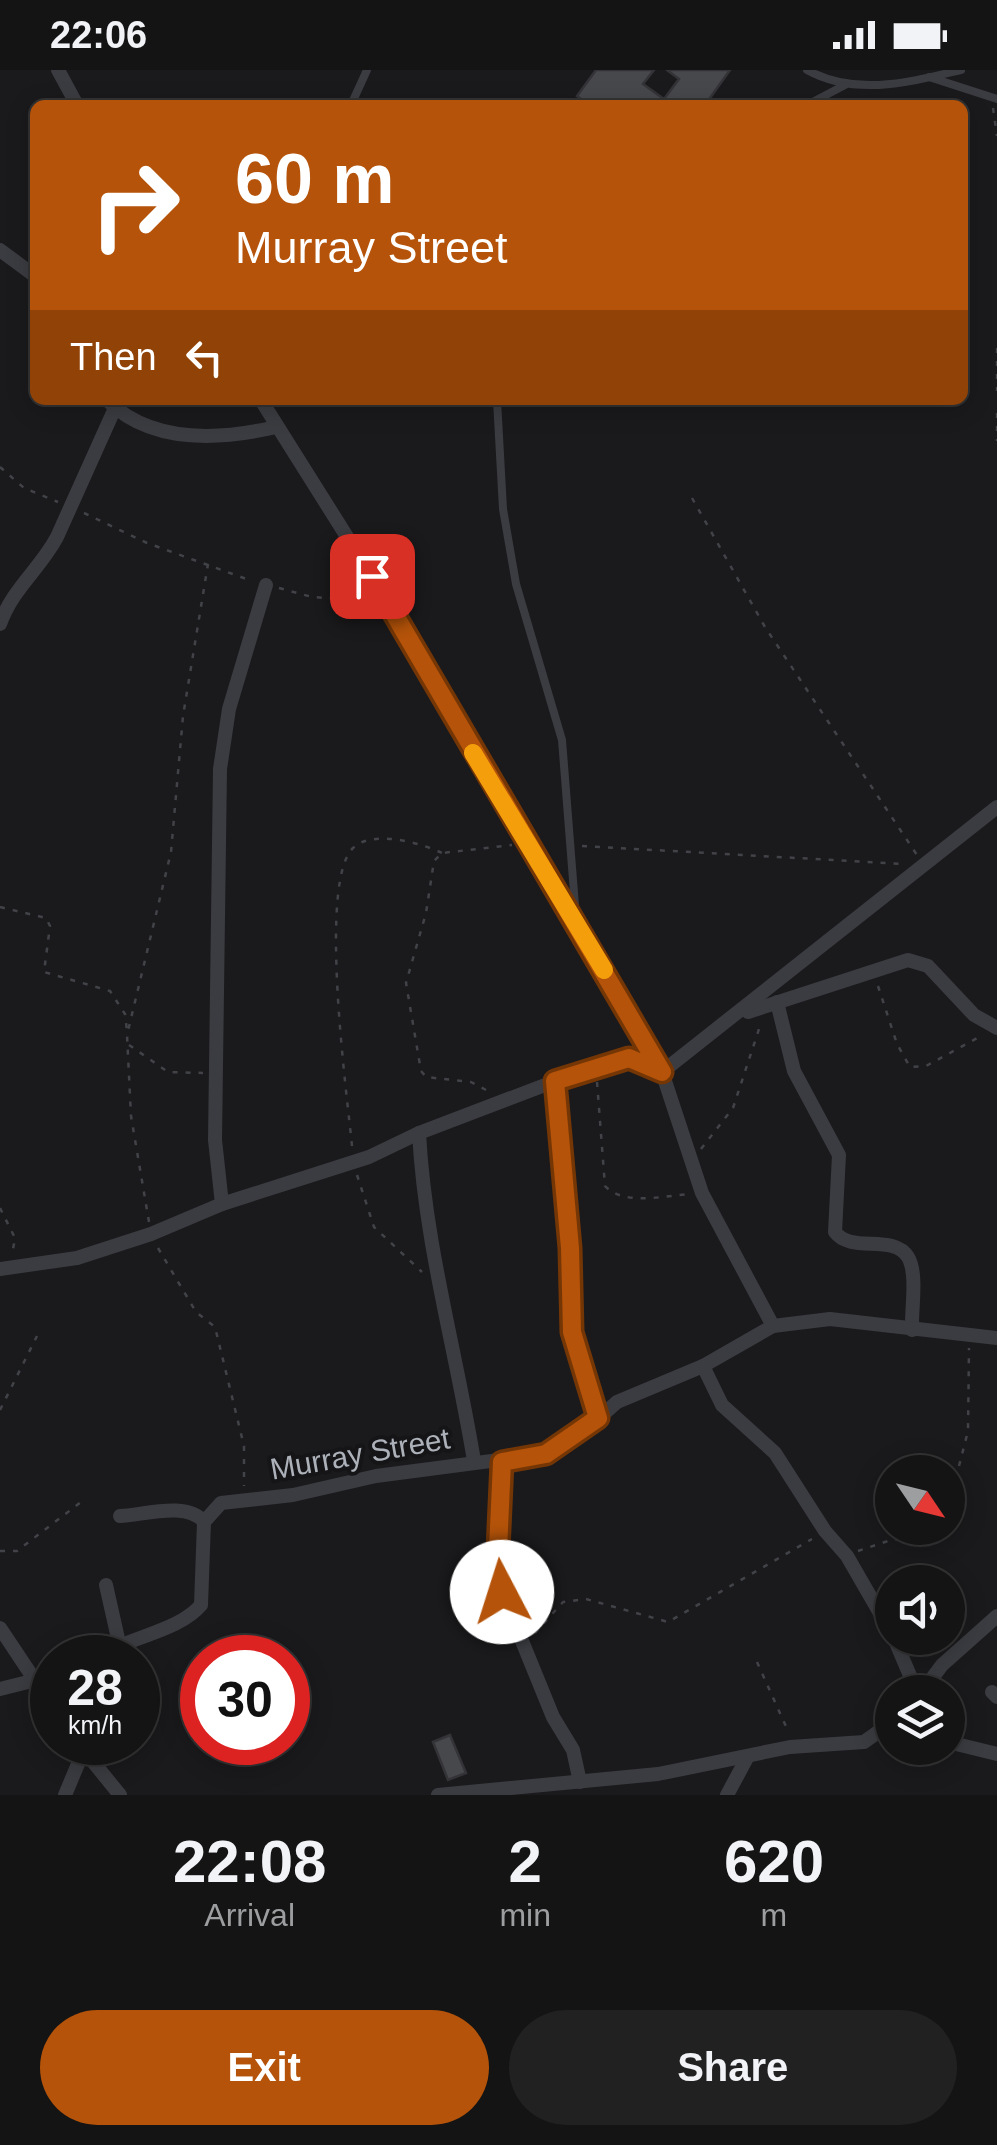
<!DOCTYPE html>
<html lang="en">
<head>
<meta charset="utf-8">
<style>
	body { margin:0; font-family:Helvetica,sans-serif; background:#212122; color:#f1f3f6; height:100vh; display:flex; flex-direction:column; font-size:38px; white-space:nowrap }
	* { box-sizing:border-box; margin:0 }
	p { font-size:32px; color:#9d9ea0 }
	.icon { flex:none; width:55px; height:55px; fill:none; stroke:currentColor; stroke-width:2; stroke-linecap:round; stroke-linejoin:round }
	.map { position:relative; height:1725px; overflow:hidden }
	.details { display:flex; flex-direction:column; background:#141415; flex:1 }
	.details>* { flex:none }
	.banner { position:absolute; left:30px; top:30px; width:938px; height:305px; border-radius:15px; box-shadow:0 5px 25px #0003,0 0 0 2px #333334; background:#b45309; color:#fff; overflow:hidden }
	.needle { width:65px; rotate:125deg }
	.tools { position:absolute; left:875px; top:1385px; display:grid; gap:20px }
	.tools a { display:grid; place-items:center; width:90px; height:90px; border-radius:50%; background:#141415; box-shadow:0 5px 25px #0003,0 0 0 2px #333334; font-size:50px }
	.speed { position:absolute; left:30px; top:1565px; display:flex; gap:20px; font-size:50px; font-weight:700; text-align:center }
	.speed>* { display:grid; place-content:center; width:130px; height:130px; border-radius:50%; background:#141415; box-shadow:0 5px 25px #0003,0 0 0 2px #333334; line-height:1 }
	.speed small { font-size:25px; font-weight:400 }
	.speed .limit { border:15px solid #d22; background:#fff; color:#111 }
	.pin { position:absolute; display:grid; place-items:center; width:85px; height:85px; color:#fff; margin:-42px; border-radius:20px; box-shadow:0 5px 15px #0006 }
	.me { position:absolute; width:110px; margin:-55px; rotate:355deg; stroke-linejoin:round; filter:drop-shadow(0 0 8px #0008) }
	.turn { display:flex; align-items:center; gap:35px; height:210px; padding:0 40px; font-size:45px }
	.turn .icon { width:130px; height:130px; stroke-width:2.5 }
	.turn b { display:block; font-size:70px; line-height:85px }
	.then { display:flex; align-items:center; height:95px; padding:0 40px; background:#0003; gap:20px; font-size:38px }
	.eta { display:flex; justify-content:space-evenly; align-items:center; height:170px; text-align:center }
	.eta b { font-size:60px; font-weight:800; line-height:70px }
	.action { display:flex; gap:20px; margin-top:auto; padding:20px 40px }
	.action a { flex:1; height:115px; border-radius:60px; background:#b45309; color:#fff; font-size:40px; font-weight:800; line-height:115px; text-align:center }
	.action a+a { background:#212122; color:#f1f3f6 }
	.status { display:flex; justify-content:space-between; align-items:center; height:70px; padding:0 50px; background:#141415; direction:ltr }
	.status svg { height:28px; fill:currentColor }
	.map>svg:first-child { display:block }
</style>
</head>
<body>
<div class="status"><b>22:06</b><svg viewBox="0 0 49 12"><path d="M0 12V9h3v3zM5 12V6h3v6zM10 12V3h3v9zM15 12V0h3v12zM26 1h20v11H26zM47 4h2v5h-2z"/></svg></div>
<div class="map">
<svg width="997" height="1725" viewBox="0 0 997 1725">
	<rect width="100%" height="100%" fill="#1a1a1c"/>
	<!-- building -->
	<g fill="#47484c" stroke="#343438" stroke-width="2.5">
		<path d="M596,0H654L643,14L664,29L679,9L667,0H730L705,35H589L577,26Z"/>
		<path d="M450,1665L466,1703L448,1710L433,1672Z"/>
	</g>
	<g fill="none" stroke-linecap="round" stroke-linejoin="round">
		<!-- path -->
		<g stroke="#414348" stroke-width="2.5" stroke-dasharray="5 8" stroke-linecap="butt">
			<path d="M993,38L997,66"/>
			<path d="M997,278V321"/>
			<path d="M997,343V371"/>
			<path d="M0,397L24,418L58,432"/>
			<path d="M692,428L765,557L917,785"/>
			<path d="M84,443L147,473L252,511"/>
			<path d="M279,518L312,527L370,531"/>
			<path d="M582,776L904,794"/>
			<path d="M0,837L46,848L50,856L44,902L110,921L125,944L127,961"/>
			<path d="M878,916L897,974L910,997L926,996L981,966"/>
			<path d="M129,975L168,1002L203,1003"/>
			<path d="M597,1012L605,1116C624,1136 663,1126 689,1124"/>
			<path d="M486,1020L471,1012L426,1007L421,1001L406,913L426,843L434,791L442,783L512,775"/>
			<path d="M352,1076C347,1024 318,812 353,778C373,759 421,773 442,783"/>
			<path d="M701,1079L733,1038L761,953"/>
			<path d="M357,1105L374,1157L422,1202"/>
			<path d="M0,1138L15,1168L12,1185"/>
			<path d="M149,1152L131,1046L127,965L171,782L183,646L208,494"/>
			<path d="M158,1178L196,1242L215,1257L244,1376V1416"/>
			<path d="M0,1340L37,1266"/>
			<path d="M959,1396L968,1361L969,1278"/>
			<path d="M0,1481H17L81,1432"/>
			<path d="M858,1481L891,1470L930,1466"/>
			<path d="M535,1563L563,1532L586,1529L668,1552L812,1469"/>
			<path d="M757,1592L788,1661"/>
		</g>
		<!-- lane -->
		<g stroke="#3b3c41" stroke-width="8">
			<path d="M807,0C856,27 910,12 961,0"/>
			<path d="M929,7L997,29"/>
			<path d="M351,35L367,0"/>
			<path d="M807,35L845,15"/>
			<path d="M497,330L503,439L516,514L562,670L576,848"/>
		</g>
		<!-- street -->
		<g stroke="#3b3c41" stroke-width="14">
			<path d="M58,0L77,35"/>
			<path d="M0,180L35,206"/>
			<path d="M107,330C151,374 220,370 276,357"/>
			<path d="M261,330L388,532L662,1002L702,1123L773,1256"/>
			<path d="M0,554C13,518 40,499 57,467L115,338"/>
			<path d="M777,932L794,1001L839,1085L835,1162C851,1184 893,1163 908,1187C918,1204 911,1240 912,1260"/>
			<path d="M748,942L908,890L928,896L974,945L997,958"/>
			<path d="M662,1002L997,737"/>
			<path d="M555,1011L570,1178L572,1262L598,1348"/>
			<path d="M419,1063C425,1175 456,1280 474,1391"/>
			<path d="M222,1134L215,1070L220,699L229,639L266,515"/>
			<path d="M0,1199L77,1188L151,1164L222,1134L369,1087L419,1063L595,996L629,988L660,1000"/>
			<path d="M703,1296L722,1335L775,1383L825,1461L847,1486L892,1564"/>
			<path d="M502,1391L498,1480L502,1522L553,1647L573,1680L580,1712"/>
			<path d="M120,1446C144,1445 187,1431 204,1452"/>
			<path d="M106,1515L119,1573"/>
			<path d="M0,1558L52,1636"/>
			<path d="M894,1568L917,1622"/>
			<path d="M97,1588C127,1567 178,1562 201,1535L204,1452L221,1433L293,1425L376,1406L545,1384L582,1363L617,1332L703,1296L773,1256L830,1249L997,1268"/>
			<path d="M0,1619L36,1610"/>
			<path d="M922,1622L942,1595L997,1546"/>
			<path d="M992,1622L997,1627"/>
			<path d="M77,1672L120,1725"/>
			<path d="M948,1672L997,1684"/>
			<path d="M65,1725L83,1682"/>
			<path d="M438,1725L658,1704L790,1677L864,1672L892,1652"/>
			<path d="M727,1725L748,1686"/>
		</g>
	</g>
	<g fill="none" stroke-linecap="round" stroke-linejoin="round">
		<defs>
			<path id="route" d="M372,506L662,1002L629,988L555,1011L570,1178L572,1262L598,1348L546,1384L502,1392L498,1480L502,1522"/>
		</defs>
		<!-- route casing -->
		<use href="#route" stroke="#753606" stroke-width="25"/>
		<!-- route -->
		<use href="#route" stroke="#b45309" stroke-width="18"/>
		<!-- slow -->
		<path stroke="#f59e0b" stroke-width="18" d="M473,683L604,900"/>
	</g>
	<g text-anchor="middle" stroke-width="8" stroke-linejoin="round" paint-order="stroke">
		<!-- street labels -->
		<g font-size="30" fill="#adb2ba" stroke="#151517">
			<text transform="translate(360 1384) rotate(-10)" y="10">Murray Street</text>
		</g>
	</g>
</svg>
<div class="tools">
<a><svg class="needle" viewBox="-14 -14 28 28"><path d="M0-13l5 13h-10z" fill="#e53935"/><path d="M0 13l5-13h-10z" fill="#9d9ea0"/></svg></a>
<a><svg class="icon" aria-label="sound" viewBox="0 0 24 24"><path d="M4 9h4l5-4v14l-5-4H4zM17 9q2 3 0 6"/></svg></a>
<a><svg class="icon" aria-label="layers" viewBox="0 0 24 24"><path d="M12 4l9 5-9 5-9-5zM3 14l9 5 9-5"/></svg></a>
</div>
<div class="speed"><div>28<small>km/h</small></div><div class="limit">30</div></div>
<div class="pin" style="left:372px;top:506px;background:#d93025"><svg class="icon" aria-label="arrive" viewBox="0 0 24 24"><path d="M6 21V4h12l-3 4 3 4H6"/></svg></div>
<svg class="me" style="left:502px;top:1522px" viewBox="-20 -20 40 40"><circle r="19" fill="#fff"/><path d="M0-13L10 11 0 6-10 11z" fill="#b45309"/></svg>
<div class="banner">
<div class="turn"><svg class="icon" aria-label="right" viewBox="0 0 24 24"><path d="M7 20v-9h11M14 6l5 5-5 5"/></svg><div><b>60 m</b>Murray Street</div></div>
<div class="then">Then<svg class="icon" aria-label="left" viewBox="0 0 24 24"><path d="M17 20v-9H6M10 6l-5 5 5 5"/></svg></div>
</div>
</div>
<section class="details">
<div class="eta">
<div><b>22:08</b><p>Arrival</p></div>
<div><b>2</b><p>min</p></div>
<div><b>620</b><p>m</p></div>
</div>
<div class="action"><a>Exit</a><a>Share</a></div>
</section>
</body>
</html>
